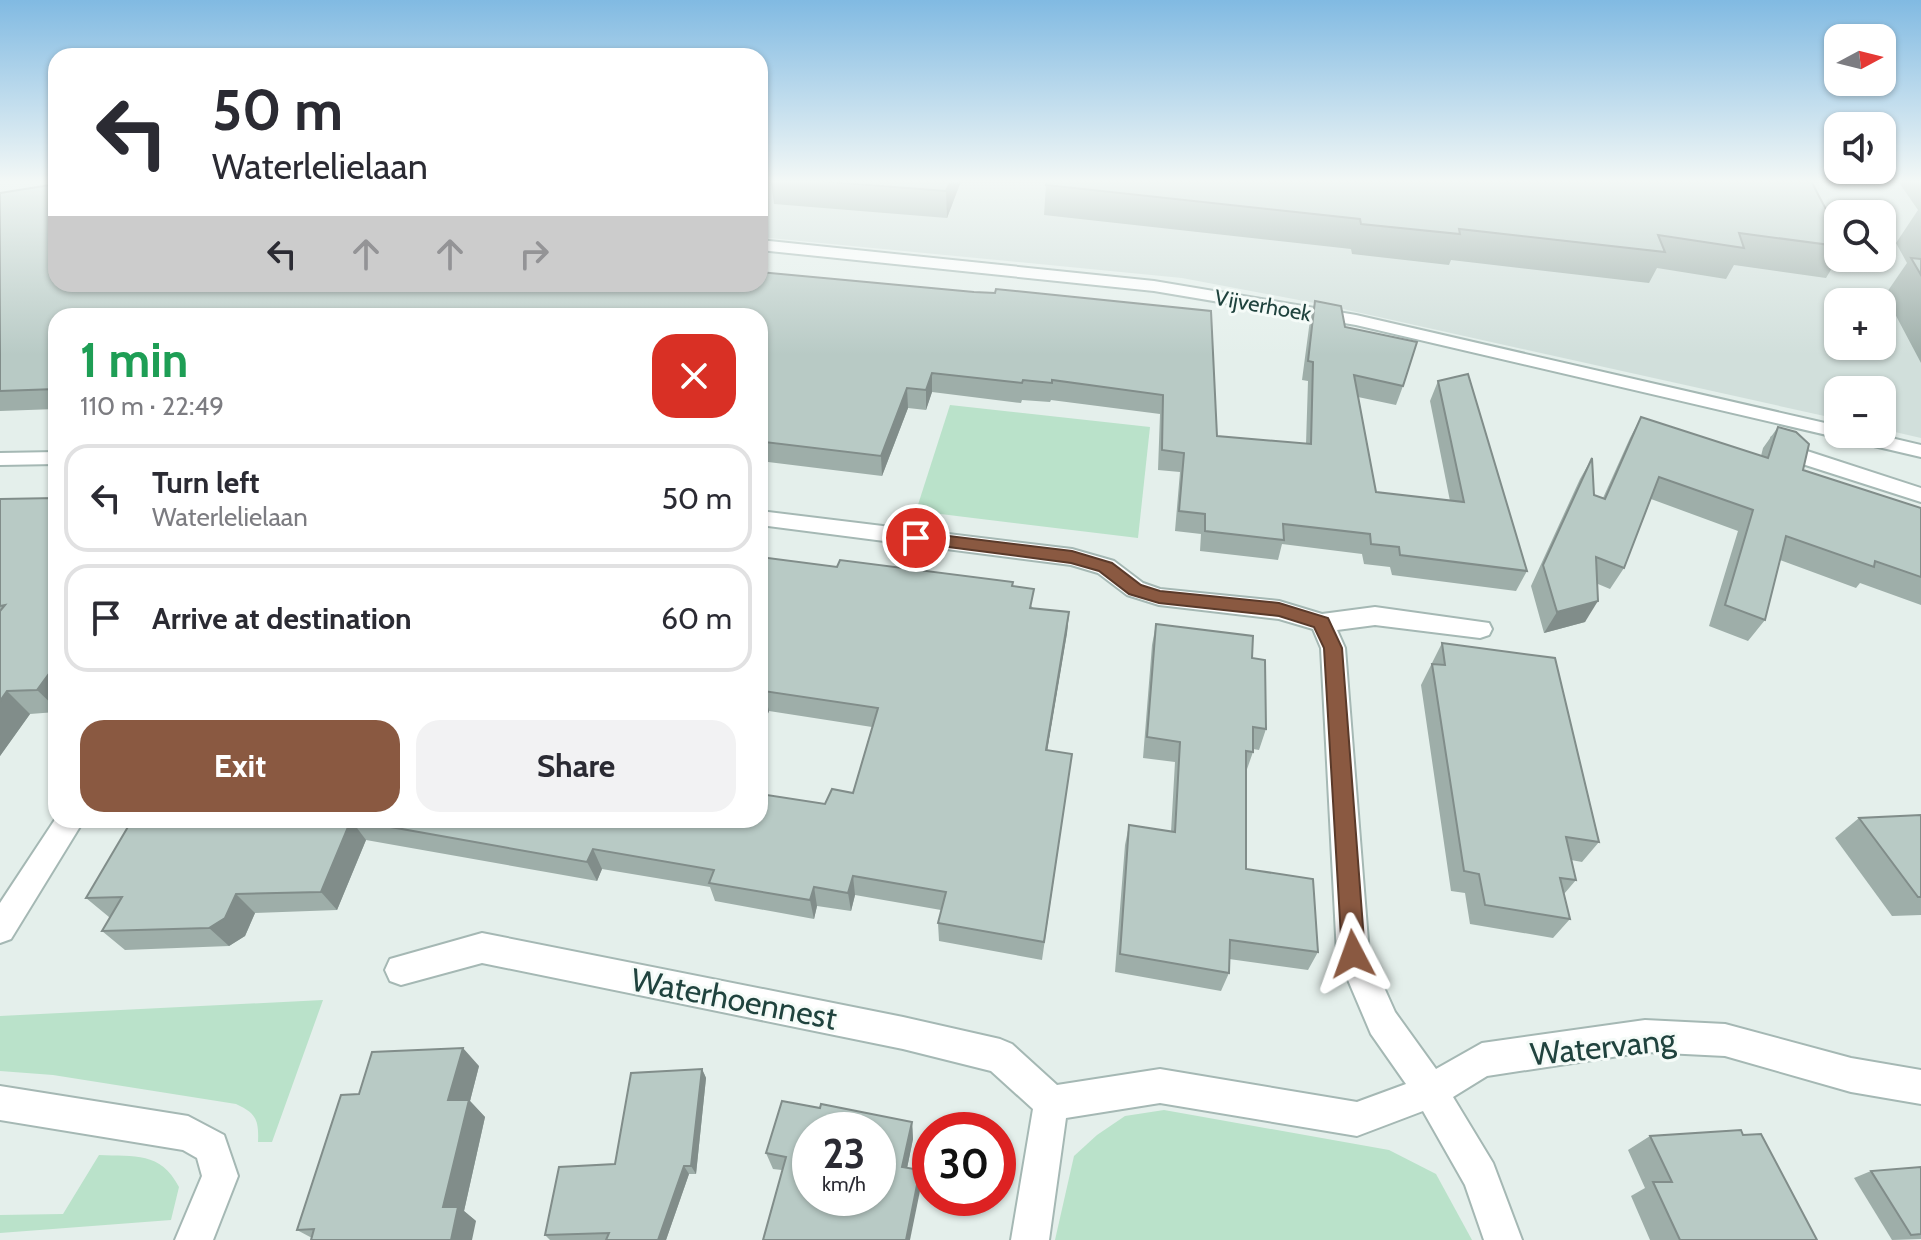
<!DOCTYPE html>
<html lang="en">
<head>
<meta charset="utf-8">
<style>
	body { margin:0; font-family:Cabin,sans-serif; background:#f2f2f3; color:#2b2b33; height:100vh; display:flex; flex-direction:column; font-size:30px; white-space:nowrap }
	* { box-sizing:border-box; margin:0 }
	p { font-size:26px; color:#7c7c81 }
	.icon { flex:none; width:44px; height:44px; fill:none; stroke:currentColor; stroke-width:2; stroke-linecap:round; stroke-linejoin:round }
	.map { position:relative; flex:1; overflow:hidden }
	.details { position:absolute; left:48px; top:308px; width:720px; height:520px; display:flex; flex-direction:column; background:#fff; border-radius:24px; box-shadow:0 2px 6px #0004 }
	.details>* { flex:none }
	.banner { position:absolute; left:48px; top:48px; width:720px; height:244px; border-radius:24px; box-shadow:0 2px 6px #0004; background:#fff; color:#2b2b33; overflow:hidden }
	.needle { width:52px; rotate:83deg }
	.fabs { position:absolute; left:1824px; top:24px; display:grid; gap:16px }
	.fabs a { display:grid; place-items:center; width:72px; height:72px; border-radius:16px; background:#fff; box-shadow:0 2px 6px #0004; font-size:40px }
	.speed { position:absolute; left:792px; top:1112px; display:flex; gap:16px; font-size:40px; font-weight:700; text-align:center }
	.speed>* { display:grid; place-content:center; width:104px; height:104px; border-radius:50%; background:#fff; box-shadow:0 2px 6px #0004; line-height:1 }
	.speed small { font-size:20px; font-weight:400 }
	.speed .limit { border:12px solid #d22; background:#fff; color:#111 }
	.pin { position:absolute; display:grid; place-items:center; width:68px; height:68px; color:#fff; margin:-34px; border:4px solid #fff; border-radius:50%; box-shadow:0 2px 8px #0007 }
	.me { position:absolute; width:88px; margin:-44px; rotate:356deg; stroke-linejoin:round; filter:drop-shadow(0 0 6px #0008) }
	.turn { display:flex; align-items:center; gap:28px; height:168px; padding:0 32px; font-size:36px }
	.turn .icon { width:104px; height:104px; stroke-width:2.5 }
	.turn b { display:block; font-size:56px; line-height:68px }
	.lanes { display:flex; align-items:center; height:76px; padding:0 32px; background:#0003; justify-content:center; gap:40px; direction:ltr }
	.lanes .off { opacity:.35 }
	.round { display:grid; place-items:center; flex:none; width:84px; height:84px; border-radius:24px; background:#f2f2f3 }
	.headline { display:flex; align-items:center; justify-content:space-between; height:136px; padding:0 32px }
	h1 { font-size:48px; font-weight:800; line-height:60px; color:#1e9e55 }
	.button { display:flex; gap:16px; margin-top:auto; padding:16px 32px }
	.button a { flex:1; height:92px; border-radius:24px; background:#8a5941; color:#fff; font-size:32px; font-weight:800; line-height:92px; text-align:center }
	.button a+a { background:#f2f2f3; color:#2b2b33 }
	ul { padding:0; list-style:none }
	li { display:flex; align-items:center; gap:24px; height:108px; margin:0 16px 12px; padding:0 16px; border:4px solid #e1e1e2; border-radius:24px }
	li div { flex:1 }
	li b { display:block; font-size:30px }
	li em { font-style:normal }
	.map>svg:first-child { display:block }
</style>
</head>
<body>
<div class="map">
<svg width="1921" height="1240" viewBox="0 0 1921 1240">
	<rect width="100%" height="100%" fill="#e4efeb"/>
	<!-- built -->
	<path fill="#d1dfdb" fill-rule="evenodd" d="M760,181H1921V438L1882,429V390H1838V419L1325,305L1182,278L760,237ZM1838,214H1882V258H1838ZM1838,302H1882V346H1838Z"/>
	<!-- green -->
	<g fill="#bae2ca">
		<path d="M950,405L1150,427L1138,538L916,511Z"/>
		<path d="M323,1000L272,1142H258C259,1120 256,1113 236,1104L53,1075L0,1071V1016Z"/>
		<path d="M1164,1110L1389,1150L1436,1174L1472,1240H1055L1074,1156L1097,1135L1125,1116Z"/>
		<path d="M99,1155C135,1157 160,1151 179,1187L171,1220L0,1233V1215L63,1214Z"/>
	</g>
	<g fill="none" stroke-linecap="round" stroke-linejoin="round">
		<defs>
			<g id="minor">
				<path d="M760,240L1154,281L1356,315L1838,426V434H1874L1921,445V457L1356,325L1154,291L760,250Z"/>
				<path d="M1782,432L1789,434L1807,451L1921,488V502L1793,461L1772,438Z"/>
				<path d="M56,452V464L0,465V453Z"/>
				<path d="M760,511L1072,549L1114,561L1143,583L1160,589L1279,601L1322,614L1375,607L1489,623L1492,629L1489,635L1480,638L1375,625L1337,630L1345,648L1369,954L1395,1012L1436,1069L1482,1043L1645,1020L1725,1024L1851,1058L1921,1070V1104L1851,1092L1725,1056L1645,1052L1487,1076L1453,1097L1493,1163L1522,1240H1484L1465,1185L1423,1111L1357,1136L1160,1103L1066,1118L1049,1240H1011L1033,1109L991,1071L903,1049L482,963L401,985L390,981L385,970L390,959L482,933L903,1017L1000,1039L1012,1044L1057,1085L1160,1069L1357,1102L1406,1084L1371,1034L1337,954L1321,648L1313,629L1279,619L1159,605L1127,595L1098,573L1071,565L760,525Z"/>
				<path d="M56,818V820H84L11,939L0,943V903Z"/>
				<path d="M0,1086L188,1116L224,1135L238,1176L213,1240H175L202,1176L197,1158L183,1150L0,1120Z"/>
			</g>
		</defs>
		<!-- minor casing -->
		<use href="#minor" stroke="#a5b8b4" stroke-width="4"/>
		<!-- minor -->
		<use href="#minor" fill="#fff" fill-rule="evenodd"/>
	</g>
	<!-- wall -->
	<g fill="#9eaea9">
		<path d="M771,181H961L947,218L774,204Z"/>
		<path d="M1898,181H1921V363L1885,295L1907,263L1896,243L1918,210Z"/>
		<path d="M1046,185L1838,232V258L1826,278L1734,265L1726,279L1657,268L1649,283L1451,260L1449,265L1352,254L1351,249L1044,215Z"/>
		<path d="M0,193L56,284L974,292L1211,311L1217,436L1306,444L1308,381L1302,380L1310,320L1315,301L1345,327L1403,386L1396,405L1358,397L1376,492L1450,501L1430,401L1438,381L1527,571L1516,591L1392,575L1390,567L1364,564L1362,554L1282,544L1278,560L1200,551L1201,534L1175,531L1180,472L1158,470L1160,414L1051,400L1050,402L1022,400L1021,403L932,392L926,410L908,408L882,476L768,462L765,469H760V316H56V409L0,411Z"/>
		<path d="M1641,417L1761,456L1763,448L1778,427L1803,470L1921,508V605L1860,583L1856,588L1780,560L1765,620L1748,641L1709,626L1738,531L1651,499L1624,568L1610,589L1598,584L1585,622L1544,633L1531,586L1580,479L1592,458L1594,495L1603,498L1630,438Z"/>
		<path d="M0,498L2,499L56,498V712L30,714L0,756Z"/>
		<path d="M760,557L837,567L1013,586L1033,608L1069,612L1067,633L1047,750L1072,754L1042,960L939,941L938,923L941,910L855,895L851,911L817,906L814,919L715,901L710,887L602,869L597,881L366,840L337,910L255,913L245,936L229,946L125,950L102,931L110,917H109L86,898L132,820L825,804L853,793L872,727L769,711L760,733Z"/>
		<path d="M1156,624L1252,658L1266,729L1259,750L1253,749V752L1246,772V869L1318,952L1308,970L1229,959V973L1221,991L1115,972L1125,845L1129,825L1171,832L1175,762L1143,758L1152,645Z"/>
		<path d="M1442,643L1599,842L1582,862L1571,860L1576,880L1564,894L1570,919L1553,938L1470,924L1465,893L1451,891L1421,685Z"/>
		<path d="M1921,815V915L1892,916L1835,838L1859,818Z"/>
		<path d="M479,1066L470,1101L485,1117L464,1211L476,1221L312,1238L297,1230L359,1094Z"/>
		<path d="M702,1069L706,1078L696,1174H689L666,1240H550L545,1235L615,1164Z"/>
		<path d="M912,1122L913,1139L907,1168L921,1186L773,1169L766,1153Z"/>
		<path d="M1650,1136L1817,1240H1650L1631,1196L1645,1188L1628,1150Z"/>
		<path d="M1921,1167V1239L1892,1240L1854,1178L1871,1171Z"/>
	</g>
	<!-- shaded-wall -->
	<g fill="#818d8a">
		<path d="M951,181H961L947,218L946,191Z"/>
		<path d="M932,373V392L926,410V390Z"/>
		<path d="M907,388L908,408L882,476L881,456Z"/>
		<path d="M765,442L768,462L765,469L761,450Z"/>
		<path d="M1598,601L1585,622L1544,633L1557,612Z"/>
		<path d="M1069,612L1067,633L1044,770L1046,750Z"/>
		<path d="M56,664V708L37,690Z"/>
		<path d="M7,691L30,714L0,756V701Z"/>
		<path d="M764,691L769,711L760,733V701Z"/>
		<path d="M351,820L366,840L337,910L321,892Z"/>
		<path d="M593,849L602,869L597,881L587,862Z"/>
		<path d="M853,876L855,895L851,911L848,893Z"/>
		<path d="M814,887L817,906L814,919L810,900Z"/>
		<path d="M236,894L255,913L245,936L229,946L209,928Z"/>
		<path d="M463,1048L479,1066L470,1101L485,1117L464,1211L476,1221L472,1240H451L443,1207L448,1100Z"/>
		<path d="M702,1069L706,1078L696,1174L691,1166Z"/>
		<path d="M912,1122L913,1139L904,1183L902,1167Z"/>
		<path d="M684,1166L689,1174L666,1240H658Z"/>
		<path d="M920,1170L921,1186L910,1240H906Z"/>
	</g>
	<!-- building -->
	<g fill="#b8cac5" stroke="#818d8a" stroke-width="2" fill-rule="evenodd">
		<path d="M816,181H951L946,191Z"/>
		<path d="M1047,181H1811L1838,232V246L1739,233L1744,248L1658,235L1665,252L1459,229L1460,234L1361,224L1360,219L1046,185Z"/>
		<path d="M56,184V284H760V272L974,292L995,293L996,289L1211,311L1217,436L1311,444L1313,362L1308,361L1315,301L1341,306L1345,327L1417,342L1403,386L1354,375L1376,492L1464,502L1438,381L1468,374L1527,571L1400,555L1399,547L1371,544L1370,534L1283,524L1284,540L1205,531V514L1179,511L1184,453L1162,450L1163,395L1052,380V383L1023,380L1022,383L932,373L926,390L907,388L881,456L765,442L761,450H760V316H56V389L0,391V193Z"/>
		<path d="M1911,258L1921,259V275Z"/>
		<path d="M1641,417L1768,458L1778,427L1796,432L1809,444L1803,470L1921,508V577L1875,561L1874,567L1786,536L1765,620L1725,605L1753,510L1659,477L1624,568L1596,557L1598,601L1557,612L1543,565L1592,458L1594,495L1605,499Z"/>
		<path d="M56,498V664L37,690L7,691L0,701V611L5,605L0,606V499Z"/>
		<path d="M760,557L837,567L840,560L1013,582L1012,586L1034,589L1030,608L1069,612L1046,750L1072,754L1044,942L938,923L946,892L853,876L848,893L814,887L810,900L709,883L714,870L593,849L587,862L351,820L321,892L236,894L225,918L209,928L102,931L122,897L86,898L132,820H760V794L825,804L832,789L853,793L878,708L764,691L760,701Z"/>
		<path d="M1156,624L1253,636L1252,658L1265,660L1266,729L1253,727V752L1246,751V869L1313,879L1318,952L1230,940L1229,973L1120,954L1129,825L1175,832L1180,742L1147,737Z"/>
		<path d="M1442,643L1555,658L1599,842L1566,837L1576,880L1560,878L1570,919L1485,905L1479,874L1464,871L1432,664L1445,665Z"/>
		<path d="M1921,815V897H1918L1859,818Z"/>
		<path d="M463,1048L448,1100H469L443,1207H458L451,1240H311L314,1229L297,1230L341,1095L359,1094L372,1052Z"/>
		<path d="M702,1069L691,1166H684L658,1240H606L609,1233L545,1235L559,1167L615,1164L631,1073Z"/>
		<path d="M782,1101L820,1108L821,1104L912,1122L902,1167L920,1170L906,1240H763L786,1157L766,1153ZM810,1130H878V1198H810Z"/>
		<path d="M1741,1130L1743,1135L1761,1134L1817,1240H1680L1653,1182H1672L1650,1136Z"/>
		<path d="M1921,1167V1234L1911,1235L1871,1171Z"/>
	</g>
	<!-- sky -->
	<linearGradient id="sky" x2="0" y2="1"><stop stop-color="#81bae2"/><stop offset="0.51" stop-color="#f3f8f6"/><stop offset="1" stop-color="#f3f8f6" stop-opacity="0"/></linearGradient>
	<rect width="1921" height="355" fill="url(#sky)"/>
	<!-- route -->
	<path fill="#8a5941" stroke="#5a3a2a" stroke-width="2" d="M916,532L1072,551L1112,563L1141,585L1160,591L1279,603L1328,618L1342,648L1365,954L1362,962L1353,965L1345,962L1342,954L1324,648L1314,627L1279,616L1159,603L1129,594L1099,571L1071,563L910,542L908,538L910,534Z"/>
	<g text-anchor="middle" stroke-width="6" stroke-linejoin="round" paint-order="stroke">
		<!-- far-street labels -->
		<g font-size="22" fill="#20433e" stroke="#f5fbf8">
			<text transform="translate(1263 305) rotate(10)" y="8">Vijverhoek</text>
		</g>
		<!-- near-street labels -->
		<g font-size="32" fill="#20433e" stroke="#f5fbf8">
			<text transform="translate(734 999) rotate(11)" y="11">Waterhoennest</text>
			<text transform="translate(1603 1047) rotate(-6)" y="11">Watervang</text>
		</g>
	</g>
</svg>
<div class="fabs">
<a><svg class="needle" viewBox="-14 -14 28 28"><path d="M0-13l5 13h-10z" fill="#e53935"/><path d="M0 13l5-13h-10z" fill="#7c7c81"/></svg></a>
<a><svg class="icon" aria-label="sound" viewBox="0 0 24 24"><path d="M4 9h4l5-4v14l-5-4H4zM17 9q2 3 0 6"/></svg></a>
<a><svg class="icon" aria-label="search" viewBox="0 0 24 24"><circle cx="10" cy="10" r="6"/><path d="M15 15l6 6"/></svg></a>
<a>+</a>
<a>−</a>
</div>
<div class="speed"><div>23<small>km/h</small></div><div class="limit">30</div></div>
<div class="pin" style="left:916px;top:538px;background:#d93025"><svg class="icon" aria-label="arrive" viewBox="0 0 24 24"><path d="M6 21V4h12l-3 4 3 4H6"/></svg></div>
<svg class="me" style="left:1353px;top:954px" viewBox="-20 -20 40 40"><path d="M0-17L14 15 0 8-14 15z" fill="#8a5941" stroke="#fff" stroke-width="4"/></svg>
<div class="banner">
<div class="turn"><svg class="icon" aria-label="left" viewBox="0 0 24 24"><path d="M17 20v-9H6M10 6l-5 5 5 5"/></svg><div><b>50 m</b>Waterlelielaan</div></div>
<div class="lanes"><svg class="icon" aria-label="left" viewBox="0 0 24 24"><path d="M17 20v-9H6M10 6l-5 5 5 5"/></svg><svg class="icon off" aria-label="ahead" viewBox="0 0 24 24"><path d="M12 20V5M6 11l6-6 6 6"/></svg><svg class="icon off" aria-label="ahead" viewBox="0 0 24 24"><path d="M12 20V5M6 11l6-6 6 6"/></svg><svg class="icon off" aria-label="right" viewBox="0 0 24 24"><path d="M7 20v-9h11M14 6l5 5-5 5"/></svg></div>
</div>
<section class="details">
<div class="headline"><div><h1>1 min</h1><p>110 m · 22:49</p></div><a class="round" style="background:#d93025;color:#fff"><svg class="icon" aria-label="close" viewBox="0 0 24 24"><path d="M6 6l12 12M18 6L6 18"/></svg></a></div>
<ul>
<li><svg class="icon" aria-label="left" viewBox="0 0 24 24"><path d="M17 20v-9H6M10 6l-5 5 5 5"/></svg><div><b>Turn left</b><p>Waterlelielaan</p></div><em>50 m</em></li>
<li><svg class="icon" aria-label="arrive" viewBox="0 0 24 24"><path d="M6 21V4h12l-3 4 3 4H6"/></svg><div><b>Arrive at destination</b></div><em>60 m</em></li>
</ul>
<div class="button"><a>Exit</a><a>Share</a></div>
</section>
</div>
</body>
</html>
